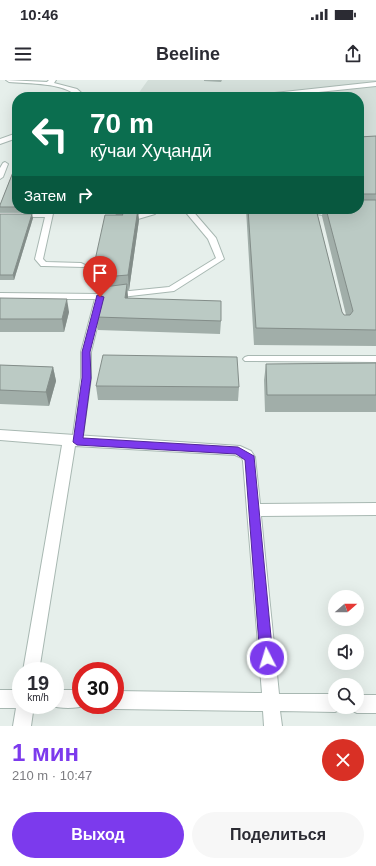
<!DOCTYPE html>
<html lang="ru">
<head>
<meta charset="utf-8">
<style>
	body { margin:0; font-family:Helvetica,sans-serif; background:#f7f7f7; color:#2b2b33; height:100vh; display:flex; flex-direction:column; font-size:15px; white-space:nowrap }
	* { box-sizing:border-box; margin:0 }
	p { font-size:13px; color:#7c7c81 }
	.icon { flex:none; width:22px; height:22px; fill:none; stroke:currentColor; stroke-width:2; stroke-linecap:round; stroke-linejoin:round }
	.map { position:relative; height:646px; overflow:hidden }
	.sheet { display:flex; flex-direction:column; background:#fff; flex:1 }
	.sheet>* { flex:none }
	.banner { position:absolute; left:12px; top:12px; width:352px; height:122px; border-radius:16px; box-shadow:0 4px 16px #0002; background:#0b6e4f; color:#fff; overflow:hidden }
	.needle { width:26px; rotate:70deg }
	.fabs { position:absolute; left:328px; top:510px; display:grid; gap:8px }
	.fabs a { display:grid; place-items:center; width:36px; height:36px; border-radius:50%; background:#fff; box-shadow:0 4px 16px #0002; font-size:20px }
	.speed { position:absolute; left:12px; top:582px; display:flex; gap:8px; font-size:20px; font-weight:700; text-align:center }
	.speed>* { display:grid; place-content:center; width:52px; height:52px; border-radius:50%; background:#fff; box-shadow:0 4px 16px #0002; line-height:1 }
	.speed small { font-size:10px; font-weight:400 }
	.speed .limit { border:6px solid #d22; background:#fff; color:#111 }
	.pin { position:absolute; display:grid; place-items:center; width:34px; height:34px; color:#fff; margin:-41px -17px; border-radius:50% 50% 50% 0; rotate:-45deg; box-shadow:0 0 4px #0007 }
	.pin .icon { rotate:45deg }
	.me { position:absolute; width:44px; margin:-22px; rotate:355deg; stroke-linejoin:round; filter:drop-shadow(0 0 3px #0008) }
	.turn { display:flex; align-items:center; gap:14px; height:84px; padding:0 12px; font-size:18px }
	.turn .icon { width:52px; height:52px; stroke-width:2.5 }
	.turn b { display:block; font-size:28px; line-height:34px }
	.then { display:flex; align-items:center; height:38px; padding:0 12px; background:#0003; gap:8px; font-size:15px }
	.round { display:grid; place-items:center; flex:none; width:42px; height:42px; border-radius:21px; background:#f7f7f7 }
	.headline { display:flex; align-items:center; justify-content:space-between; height:68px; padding:0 12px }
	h1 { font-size:24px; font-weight:600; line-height:30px; color:#7c3aed }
	.action { display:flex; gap:8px; margin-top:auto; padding:8px 12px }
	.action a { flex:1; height:46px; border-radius:24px; background:#7c3aed; color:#fff; font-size:16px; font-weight:600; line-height:46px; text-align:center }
	.action a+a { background:#f7f7f7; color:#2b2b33 }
	.status { display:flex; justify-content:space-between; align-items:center; height:28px; padding:0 20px; background:#fff; direction:ltr }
	.status svg { height:11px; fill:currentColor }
	header { display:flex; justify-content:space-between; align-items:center; height:52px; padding:0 12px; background:#fff; font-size:18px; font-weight:600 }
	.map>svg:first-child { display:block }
</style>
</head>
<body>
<div class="status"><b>10:46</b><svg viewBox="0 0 49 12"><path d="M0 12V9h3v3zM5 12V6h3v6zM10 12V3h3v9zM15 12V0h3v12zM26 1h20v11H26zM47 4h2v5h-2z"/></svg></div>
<header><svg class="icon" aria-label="menu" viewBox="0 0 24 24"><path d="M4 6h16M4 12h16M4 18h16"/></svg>Beeline<svg class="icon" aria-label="share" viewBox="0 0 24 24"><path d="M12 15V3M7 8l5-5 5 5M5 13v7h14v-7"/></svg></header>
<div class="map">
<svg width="376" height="646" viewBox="0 0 376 646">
	<rect width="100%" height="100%" fill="#e6efeb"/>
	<!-- built -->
	<path fill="#d4dfda" d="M148,0H376V63H359V17H157L138,14Z"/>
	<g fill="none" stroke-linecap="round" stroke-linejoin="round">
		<defs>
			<g id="lane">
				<path d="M376,2V6L271,17H253L256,15Z"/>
				<path d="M184,15H206L209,17H181Z"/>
				<path d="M5,82L8,84L3,97L0,99V88L3,83Z"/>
				<path d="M46,129H54L43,179L46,182L81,183L85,185L84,187L44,186H41L35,179L45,137H0V133H46Z"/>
				<path d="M149,129H157L155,134L138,139L134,137Z"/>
				<path d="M183,129H191L216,158L224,179L174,211L104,219L91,272V298L82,362L81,365H73L72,362L81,298V272L95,219H0V213L100,214L169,207L216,178L208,159Z"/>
				<path d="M313,130H336L340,132C334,136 318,136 312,132Z"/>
				<path d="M248,276H376V282L245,281L243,279L245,277Z"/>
			</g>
			<g id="street">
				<path d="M6,0L47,2L49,0H56L54,3L77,9L86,17H79C62,2 30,4 9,2Z"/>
				<path d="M17,53V58L0,64V59Z"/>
				<path d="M0,350L240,366L251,371L255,377L260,424L376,423V435L261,436L279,614H335V627H342L341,629L335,632L280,631L282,646H264L263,631L115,629L109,626L115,625V611L262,613L243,381L242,378L235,375L75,366L39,591H23L62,365L0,360Z"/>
				<path d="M0,610H21V625H34L31,646H13L16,628H0Z"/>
				<path d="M55,610H81V625H87C76,629 60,629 49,625H55Z"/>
				<path d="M357,615H376V633H357L351,630L350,627H357Z"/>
			</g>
		</defs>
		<!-- lane casing -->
		<use href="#lane" stroke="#a8b8b2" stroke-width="2"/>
		<!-- street casing -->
		<use href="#street" stroke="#a8b8b2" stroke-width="2"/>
		<!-- lane -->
		<use href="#lane" fill="#fff" fill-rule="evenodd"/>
		<!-- street -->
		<use href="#street" fill="#fff" fill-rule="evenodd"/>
	</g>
	<!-- wall -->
	<g fill="#a1aea9">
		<path d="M204,0H222L221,2L204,1Z"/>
		<path d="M376,56V266L254,265L246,129H316L342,232L344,235H346L322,136L323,129H359V57Z"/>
		<path d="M17,82V129H36L35,132H0V125Z"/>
		<path d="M112,129H143L140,130V132L138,133L139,140L129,210H127L128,218L221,241L220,254L98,250L96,237L103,209H94L92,194L116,135Z"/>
		<path d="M0,134L33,138L14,200H0Z"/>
		<path d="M0,218L69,232L64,252H0Z"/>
		<path d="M376,283V332H265L264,300L266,284Z"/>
		<path d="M0,285L53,287L56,301L49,326L0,324Z"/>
		<path d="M96,306L239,307L238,321L98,320Z"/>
	</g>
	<!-- shaded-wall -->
	<g fill="#838d89">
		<path d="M132,129H143L140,130V132L138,133L139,140L129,210L128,195Z"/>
		<path d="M32,134L33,138L14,200L13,195Z"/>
		<path d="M127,204L128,218L126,232L125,218Z"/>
		<path d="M67,219L69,232L64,252L62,239Z"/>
		<path d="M53,287L56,301L49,326L46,312Z"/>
	</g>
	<!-- building -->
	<g fill="#bbcac4" stroke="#838d89">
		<path d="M376,56V114H359V57Z"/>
		<path d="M17,82V127H0V125Z"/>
		<path d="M359,120H376V250L256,248L248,129H316L342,232L344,235H350L353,231L326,129H359Z"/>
		<path d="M119,129H138L128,195L103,197L104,194H92L105,135H123Z"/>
		<path d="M0,134H32L13,195H0Z"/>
		<path d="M127,204L125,218L221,221V241L96,237L104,207Z"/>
		<path d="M0,218L67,219L62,239H0Z"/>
		<path d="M103,275L237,277L239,307L96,306Z"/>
		<path d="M376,283V315H267L266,284Z"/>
		<path d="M0,285L53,287L46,312L0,310Z"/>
	</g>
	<!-- route -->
	<path fill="#7c3aed" stroke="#51269a" d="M97,215L104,217L90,272L91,298L83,358L238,367L254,376L273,578L271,582L267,584L262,582L260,578L245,380L236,374L77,365L73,362L82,298V272Z"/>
</svg>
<div class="fabs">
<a><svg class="needle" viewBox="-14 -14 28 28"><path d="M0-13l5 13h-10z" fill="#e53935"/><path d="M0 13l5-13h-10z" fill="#7c7c81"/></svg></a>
<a><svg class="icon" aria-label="sound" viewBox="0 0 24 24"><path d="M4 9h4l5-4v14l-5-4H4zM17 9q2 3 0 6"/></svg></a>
<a><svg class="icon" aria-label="search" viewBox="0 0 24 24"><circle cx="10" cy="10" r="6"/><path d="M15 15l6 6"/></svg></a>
</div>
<div class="speed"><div>19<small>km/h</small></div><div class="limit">30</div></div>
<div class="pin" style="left:100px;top:217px;background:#d93025"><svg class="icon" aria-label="arrive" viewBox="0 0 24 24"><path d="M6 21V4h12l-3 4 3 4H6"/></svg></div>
<svg class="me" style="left:267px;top:578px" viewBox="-20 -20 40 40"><circle r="17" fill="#7c3aed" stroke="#fff" stroke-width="3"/><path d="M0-11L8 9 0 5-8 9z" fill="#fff"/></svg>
<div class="banner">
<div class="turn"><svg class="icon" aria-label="left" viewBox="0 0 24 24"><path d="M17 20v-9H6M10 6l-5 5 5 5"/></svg><div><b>70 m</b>кӯчаи Хуҷандӣ</div></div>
<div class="then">Затем<svg class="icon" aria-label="right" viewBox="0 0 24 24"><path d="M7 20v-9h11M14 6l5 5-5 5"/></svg></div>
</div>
</div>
<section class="sheet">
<div class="headline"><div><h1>1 мин</h1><p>210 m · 10:47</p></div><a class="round" style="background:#d93025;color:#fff"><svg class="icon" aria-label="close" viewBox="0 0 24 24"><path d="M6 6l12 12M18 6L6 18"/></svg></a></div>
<div class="action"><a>Выход</a><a>Поделиться</a></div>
</section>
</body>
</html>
